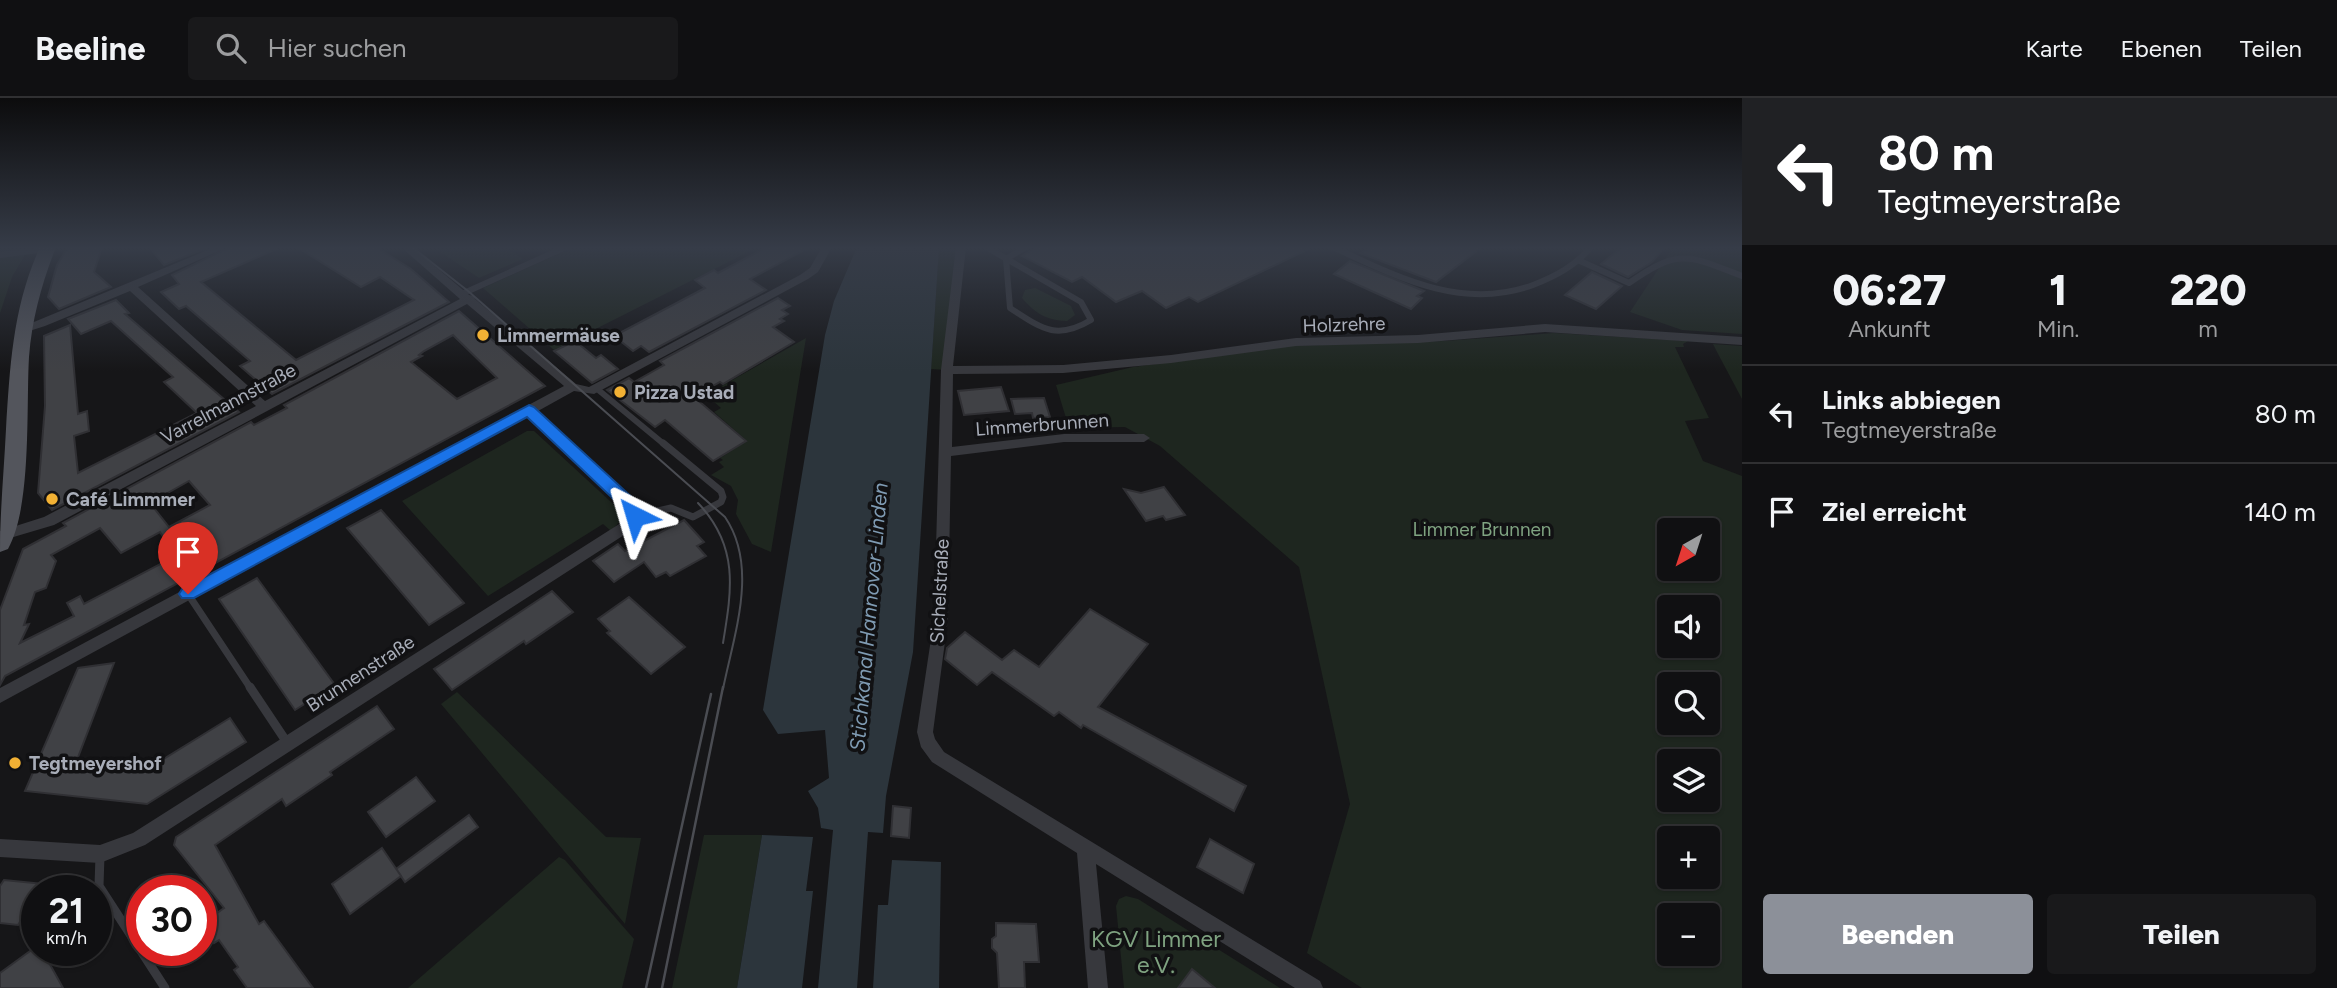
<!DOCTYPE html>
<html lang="de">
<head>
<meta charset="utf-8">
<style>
	body { margin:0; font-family:Figtree,sans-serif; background:#19191b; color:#f1f3f6; height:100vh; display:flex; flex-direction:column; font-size:26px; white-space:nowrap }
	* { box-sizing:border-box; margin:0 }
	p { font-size:23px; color:#9c9d9f }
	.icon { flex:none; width:38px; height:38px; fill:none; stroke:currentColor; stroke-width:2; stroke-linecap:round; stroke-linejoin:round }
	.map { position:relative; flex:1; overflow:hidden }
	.panel { display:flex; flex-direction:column; background:#101012; width:595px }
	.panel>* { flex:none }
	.guide { background:#202124; color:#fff; overflow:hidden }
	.needle { width:46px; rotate:219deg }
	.buttons { position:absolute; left:1657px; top:420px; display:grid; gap:14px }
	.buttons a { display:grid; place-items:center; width:63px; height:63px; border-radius:7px; background:#101012; box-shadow:0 2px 5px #0004,0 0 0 2px #303032; font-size:35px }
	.speed { position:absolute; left:21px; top:777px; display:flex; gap:14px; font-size:35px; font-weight:700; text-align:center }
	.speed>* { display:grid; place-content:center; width:91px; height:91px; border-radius:50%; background:#101012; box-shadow:0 2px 5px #0004,0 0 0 2px #303032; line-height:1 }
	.speed small { font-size:18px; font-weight:400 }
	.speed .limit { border:10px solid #d22; background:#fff; color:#111 }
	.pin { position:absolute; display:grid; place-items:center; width:60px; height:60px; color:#fff; margin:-72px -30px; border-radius:50% 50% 50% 0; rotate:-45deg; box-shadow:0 0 7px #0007 }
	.pin .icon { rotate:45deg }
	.me { position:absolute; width:77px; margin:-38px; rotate:320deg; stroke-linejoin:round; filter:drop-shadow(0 0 5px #0008) }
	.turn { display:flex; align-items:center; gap:24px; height:147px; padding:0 21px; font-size:32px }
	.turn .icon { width:91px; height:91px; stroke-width:2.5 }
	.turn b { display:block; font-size:49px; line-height:60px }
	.eta { display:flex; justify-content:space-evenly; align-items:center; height:119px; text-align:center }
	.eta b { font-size:42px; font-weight:800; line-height:49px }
	.action { display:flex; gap:14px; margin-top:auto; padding:14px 21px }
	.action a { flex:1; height:80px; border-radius:7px; background:#8c9099; color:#fff; font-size:28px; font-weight:800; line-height:80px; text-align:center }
	.action a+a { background:#19191b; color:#f1f3f6 }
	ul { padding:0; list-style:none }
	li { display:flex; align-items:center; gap:21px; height:98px; padding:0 21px; border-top:2px solid #303032 }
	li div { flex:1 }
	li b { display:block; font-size:26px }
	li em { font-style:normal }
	header { display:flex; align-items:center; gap:42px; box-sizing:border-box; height:98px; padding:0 35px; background:#101012; border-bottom:2px solid #303032 }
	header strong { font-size:33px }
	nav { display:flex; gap:38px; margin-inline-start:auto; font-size:24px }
	.search { width:490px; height:63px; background:#19191b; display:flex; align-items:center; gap:18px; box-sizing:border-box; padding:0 24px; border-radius:7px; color:#9c9d9f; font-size:26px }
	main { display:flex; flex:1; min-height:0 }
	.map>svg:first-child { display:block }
</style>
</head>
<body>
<header>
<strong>Beeline</strong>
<div class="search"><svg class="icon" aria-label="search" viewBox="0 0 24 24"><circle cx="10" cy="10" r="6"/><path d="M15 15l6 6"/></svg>Hier suchen</div>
<nav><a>Karte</a><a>Ebenen</a><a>Teilen</a></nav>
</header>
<main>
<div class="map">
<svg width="1742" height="890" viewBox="0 0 1742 890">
	<rect width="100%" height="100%" fill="#161618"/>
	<!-- green -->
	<g fill="#1e261f" fill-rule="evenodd">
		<path d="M0,149L29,150L12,179L0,215Z"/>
		<path d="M441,149H507L523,161L479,180L436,151Z"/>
		<path d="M574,149H758L554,252L483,190Z"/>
		<path d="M939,149H961L947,272L931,271Z"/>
		<path d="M1673,149H1742V236L1682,232L1630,214Z"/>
		<path d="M1035,190L1071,208L1075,217L1067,223C1046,222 1036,216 1022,200L1025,192Z"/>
		<path d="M1554,235L1688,243L1683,246L1684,249H1675L1709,320L1685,323L1703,363L1742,378V890H1362L1307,855L1350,706L1299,469L1160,348L1125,329L1069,330L1056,287L1133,269L1290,248L1444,243ZM1670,432H1708V471H1670ZM1670,509H1708V548H1670ZM1670,586H1708V625H1670ZM1670,663H1708V702H1670ZM1670,740H1708V779H1670ZM1670,817H1708V856H1670Z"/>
		<path d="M806,240L771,454L752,446L736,416L738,402L731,388L711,377L724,369L719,364L723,362L720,360L747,343L714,314L721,310L706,297Z"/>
		<path d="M1713,246L1742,248V301L1716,252Z"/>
		<path d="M527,333H534L623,415V420L611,433L603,426L488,498L402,403Z"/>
		<path d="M457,594L606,739L641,740L625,826L441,606Z"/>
		<path d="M704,737H762L737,890H672Z"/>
		<path d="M559,759L565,762L634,841L622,890H408Z"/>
		<path d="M1126,798L1138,801L1280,890H1124L1116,808L1119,801Z"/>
	</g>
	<!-- water -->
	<g fill="#2c353c">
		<path d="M857,149L939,150L913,554L886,698L883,735L868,734L857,890H818L833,732L821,730L818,710L808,693L829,680L825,632L778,636L763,612L825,237L834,203Z"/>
		<path d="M762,737L813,739L806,793H813L802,890H737Z"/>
		<path d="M892,762L941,764L939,890H873L878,807H888Z"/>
	</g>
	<!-- building -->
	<g fill="#404145" stroke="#303034" stroke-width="2" fill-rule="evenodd">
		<path d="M68,149H102L94,174L111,189L59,211L48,199L57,167Z"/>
		<path d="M149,149H209L164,167Z"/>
		<path d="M230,149H281L201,184L296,262L414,202L380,179L361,189L297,149H376L411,171L449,204L272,296L240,268L250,263L186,208L179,211L161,194L179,186L172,177Z"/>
		<path d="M767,149H810L750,181L766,192L649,254L641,248L633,253L614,238L705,190L695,182L714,172L718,175Z"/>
		<path d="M1036,149H1313L1198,204L1189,199L1166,210L1142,193L1116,204L1082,179L1072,184L1022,158Z"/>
		<path d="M1371,149H1482L1436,184L1360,155Z"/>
		<path d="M1622,149H1665L1652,164L1628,179L1601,166Z"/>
		<path d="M1350,163L1424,193L1417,198L1422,200L1411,211L1334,176Z"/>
		<path d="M1592,174L1622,188L1596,211L1565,197Z"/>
		<path d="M778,200L790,208L782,212L788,216L780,221L784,223L773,229L794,244L723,286L720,284L694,299L746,343L713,363L665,322L655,329L607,292L629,280L634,284L664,267L660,263Z"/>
		<path d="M116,202L129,215L125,216L239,314L52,412L38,395L45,308L44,238L70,227L78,316L87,313L89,333L74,338L78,375L197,315L164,284L173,279L111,223L81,236L68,221Z"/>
		<path d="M459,213L545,288L5,578L0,587V512L23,451L66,428L63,425L251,324L254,327L287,310L284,307ZM453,237L497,280L457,301L411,264L422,258L419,257L424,253ZM189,383L210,407L169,429L150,405ZM100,430L121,455L160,434L176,458L84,506L80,498L67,505L74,518L20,545L29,526L24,527L35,494L46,490L56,463L51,457Z"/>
		<path d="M575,243L596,260L601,257L618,271L592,285L554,253Z"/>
		<path d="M1001,289L1009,313L964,317L958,293Z"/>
		<path d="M1044,300L1050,319L1033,320L1032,315L1015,316L1011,301Z"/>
		<path d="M1164,389L1185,417L1166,422L1163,418L1146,423L1124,391L1141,395Z"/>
		<path d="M381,412L464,505L429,527L347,430Z"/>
		<path d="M684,422L704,444L697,448L706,458L670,478L666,474L656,479L644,464L614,484L593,463L618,446L625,453Z"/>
		<path d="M257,480L335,587L295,612L219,501Z"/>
		<path d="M552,493L573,514L526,546L524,543L452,592L434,571Z"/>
		<path d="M629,499L685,549L651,576L607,535L610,533L598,521Z"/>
		<path d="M1090,511L1148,546L1098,609L1246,688L1234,713L1083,627L1081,630L1059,614L1054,618L992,574L977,587L945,561L947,550L965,534L1002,562L1014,552L1039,569Z"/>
		<path d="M114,565L77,662L149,670L230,620L246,644L147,706L25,693L78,570Z"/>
		<path d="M377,608L394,631L330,674L332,677L286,708L282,701L215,747L259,826L264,823L313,890H247L234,872L238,869L219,842L214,845L203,825L224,810L174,747L176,739Z"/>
		<path d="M416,679L435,703L386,739L368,714Z"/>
		<path d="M893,708L911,710L909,740L891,738Z"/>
		<path d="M469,717L478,729L405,784L396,771Z"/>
		<path d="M1210,741L1254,766L1243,795L1197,769Z"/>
		<path d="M382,750L401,778L350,816L332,786Z"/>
		<path d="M4,782L44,786L37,793V797L18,827L0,825V788Z"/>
		<path d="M996,825L1036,826L1039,864H1024L1025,890H999L997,855L992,850V841L996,838Z"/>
		<path d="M37,848V852H42L63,890H0V875Z"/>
		<path d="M1192,871L1215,890H1178Z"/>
	</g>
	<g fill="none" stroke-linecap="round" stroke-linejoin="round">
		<!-- lane-far2 -->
		<g stroke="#37383d" stroke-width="6">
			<path d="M986,149L1081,204L1091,222C1056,243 1041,230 1010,210L1006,161"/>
			<path d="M1333,149C1397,179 1462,213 1533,187C1556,178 1575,168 1591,149"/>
			<path d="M0,157L46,151"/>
			<path d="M1006,161L1026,149"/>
			<path d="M1580,163L1629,185C1679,150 1688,157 1742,178"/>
			<path d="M464,195L566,149"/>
			<path d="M596,290L665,347"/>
		</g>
		<!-- lane-far1 -->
		<g stroke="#37383d" stroke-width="7">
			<path d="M635,418L671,410L693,419L721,404L723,399L721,393L663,345"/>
			<path d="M188,496L251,591"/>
		</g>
		<!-- lane -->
		<g stroke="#37383d" stroke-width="9">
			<path d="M250,589L288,646"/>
			<path d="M100,757L99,788L165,890"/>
		</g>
		<!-- street -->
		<g fill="#37383d" fill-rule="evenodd">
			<path d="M215,149H228L138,189L265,303L460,201L401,149H412L469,197L474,198L475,201L576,286L589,289L800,177L810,170L822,149H832L818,174L808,181L594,296L574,293L538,313L635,403L642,418L638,428L145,747L100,765L0,759V741L100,747L133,735L627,421L625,410L528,318L0,605V590L564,288L467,206L54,427L0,443V433L44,419L256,308L130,193L45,228L23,235L17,231Z"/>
			<path d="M956,149H966L953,268L1063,267L1171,257L1296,240L1418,237L1545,226L1742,239V247L1545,234L1418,245L1296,248L1171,265L1063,275L953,276L952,349L1064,336H1144L1150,340L1144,344H1064L951,358L948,521L933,634L935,641L944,654L1320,883L1323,890H1295L1096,766L1108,890H1088L1077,755L932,664L921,649L917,634L934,521L941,272Z"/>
		</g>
		<!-- primary -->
		<path fill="#53555c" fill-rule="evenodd" d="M40,149H56C42,185 32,220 29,259C26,310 32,408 8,451L0,454C0,412 4,372 6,331C10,267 13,208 40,149Z"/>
		<!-- tram-far1 -->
		<g stroke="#4a4c52" stroke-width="2">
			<path d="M412,149L468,193L725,419C759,469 734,536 723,591"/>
			<path d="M698,405C739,448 732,491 723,545"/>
		</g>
		<!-- tram -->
		<g stroke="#4a4c52" stroke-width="2.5">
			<path d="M646,890L711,596"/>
			<path d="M662,890L723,589"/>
		</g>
	</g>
	<!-- sky -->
	<linearGradient id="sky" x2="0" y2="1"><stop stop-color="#0c0c0d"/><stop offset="0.55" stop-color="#363c48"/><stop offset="1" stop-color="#363c48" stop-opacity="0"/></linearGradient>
	<rect width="1742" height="273" fill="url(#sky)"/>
	<!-- route -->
	<path fill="#1a73e8" stroke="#114b97" stroke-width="2" d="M529,307L534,309L636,403L643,418L641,422H630L624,411L527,319L194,500H182L179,496L182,491Z"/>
	<!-- markers -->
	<g fill="#f2b134" stroke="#111113" stroke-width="2.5">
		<circle cx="483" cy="237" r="7"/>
		<circle cx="620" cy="294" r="7"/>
		<circle cx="52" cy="401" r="7"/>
		<circle cx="15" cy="665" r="7"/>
	</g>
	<g text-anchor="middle" stroke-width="7" stroke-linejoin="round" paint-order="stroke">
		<!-- street labels -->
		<g font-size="19" fill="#a8adb8" stroke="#111113">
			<text transform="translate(1344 226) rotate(-2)" y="7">Holzrehre</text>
			<text transform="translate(228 305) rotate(-28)" y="7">Varrelmannstraße</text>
			<text transform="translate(1042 326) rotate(-4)" y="7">Limmerbrunnen</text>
			<text transform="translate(939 493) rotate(-87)" y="7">Sichelstraße</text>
			<text transform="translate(360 575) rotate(-33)" y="7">Brunnenstraße</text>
		</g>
		<!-- poi labels -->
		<g font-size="19" font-weight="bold" fill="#a8adb8" stroke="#111113" text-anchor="start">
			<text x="497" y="244">Limmermäuse</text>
			<text x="634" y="301">Pizza Ustad</text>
			<text x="66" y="408">Café Limmmer</text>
			<text x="29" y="672">Tegtmeyershof</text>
		</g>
		<!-- park labels -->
		<g font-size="19" fill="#7fa381" stroke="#111113">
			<text x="1482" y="438">Limmer Brunnen</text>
		</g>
		<!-- water labels -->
		<g font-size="21" font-style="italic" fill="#7f9bb3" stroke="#111113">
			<text transform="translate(869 519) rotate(-85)" y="7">Stichkanal Hannover-Linden</text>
		</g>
		<!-- near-park labels -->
		<g font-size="23" fill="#7fa381" stroke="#111113">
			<text x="1156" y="849">KGV Limmer<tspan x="1156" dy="26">e.V.</tspan></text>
		</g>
	</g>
</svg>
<div class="buttons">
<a><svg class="needle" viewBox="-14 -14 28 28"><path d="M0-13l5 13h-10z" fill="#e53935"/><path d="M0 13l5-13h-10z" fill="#9c9d9f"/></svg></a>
<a><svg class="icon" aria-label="sound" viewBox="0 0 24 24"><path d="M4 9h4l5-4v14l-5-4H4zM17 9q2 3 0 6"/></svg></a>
<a><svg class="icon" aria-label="search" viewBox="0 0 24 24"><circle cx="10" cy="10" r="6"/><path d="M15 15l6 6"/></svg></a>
<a><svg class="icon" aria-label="layers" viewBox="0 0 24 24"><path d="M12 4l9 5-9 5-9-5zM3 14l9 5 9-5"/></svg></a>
<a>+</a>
<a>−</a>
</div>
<div class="speed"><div>21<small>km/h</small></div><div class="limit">30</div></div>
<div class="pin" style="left:188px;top:496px;background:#d93025"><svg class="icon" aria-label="arrive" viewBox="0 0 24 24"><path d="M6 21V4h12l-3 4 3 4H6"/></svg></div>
<svg class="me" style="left:635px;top:418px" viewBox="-20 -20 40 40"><path d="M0-17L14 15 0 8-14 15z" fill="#1a73e8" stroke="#fff" stroke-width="4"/></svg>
</div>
<section class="panel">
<div class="guide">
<div class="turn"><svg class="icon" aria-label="left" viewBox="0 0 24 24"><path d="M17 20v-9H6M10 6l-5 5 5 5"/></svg><div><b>80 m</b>Tegtmeyerstraße</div></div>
</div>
<div class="eta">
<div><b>06:27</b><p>Ankunft</p></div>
<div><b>1</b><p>Min.</p></div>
<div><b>220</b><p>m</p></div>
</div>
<ul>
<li><svg class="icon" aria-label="left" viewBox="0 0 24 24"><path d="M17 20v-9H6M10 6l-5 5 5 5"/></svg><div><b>Links abbiegen</b><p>Tegtmeyerstraße</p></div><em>80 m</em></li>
<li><svg class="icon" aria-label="arrive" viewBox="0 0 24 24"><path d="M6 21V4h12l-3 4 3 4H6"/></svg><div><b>Ziel erreicht</b></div><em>140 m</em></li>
</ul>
<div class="action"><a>Beenden</a><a>Teilen</a></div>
</section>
</main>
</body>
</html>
